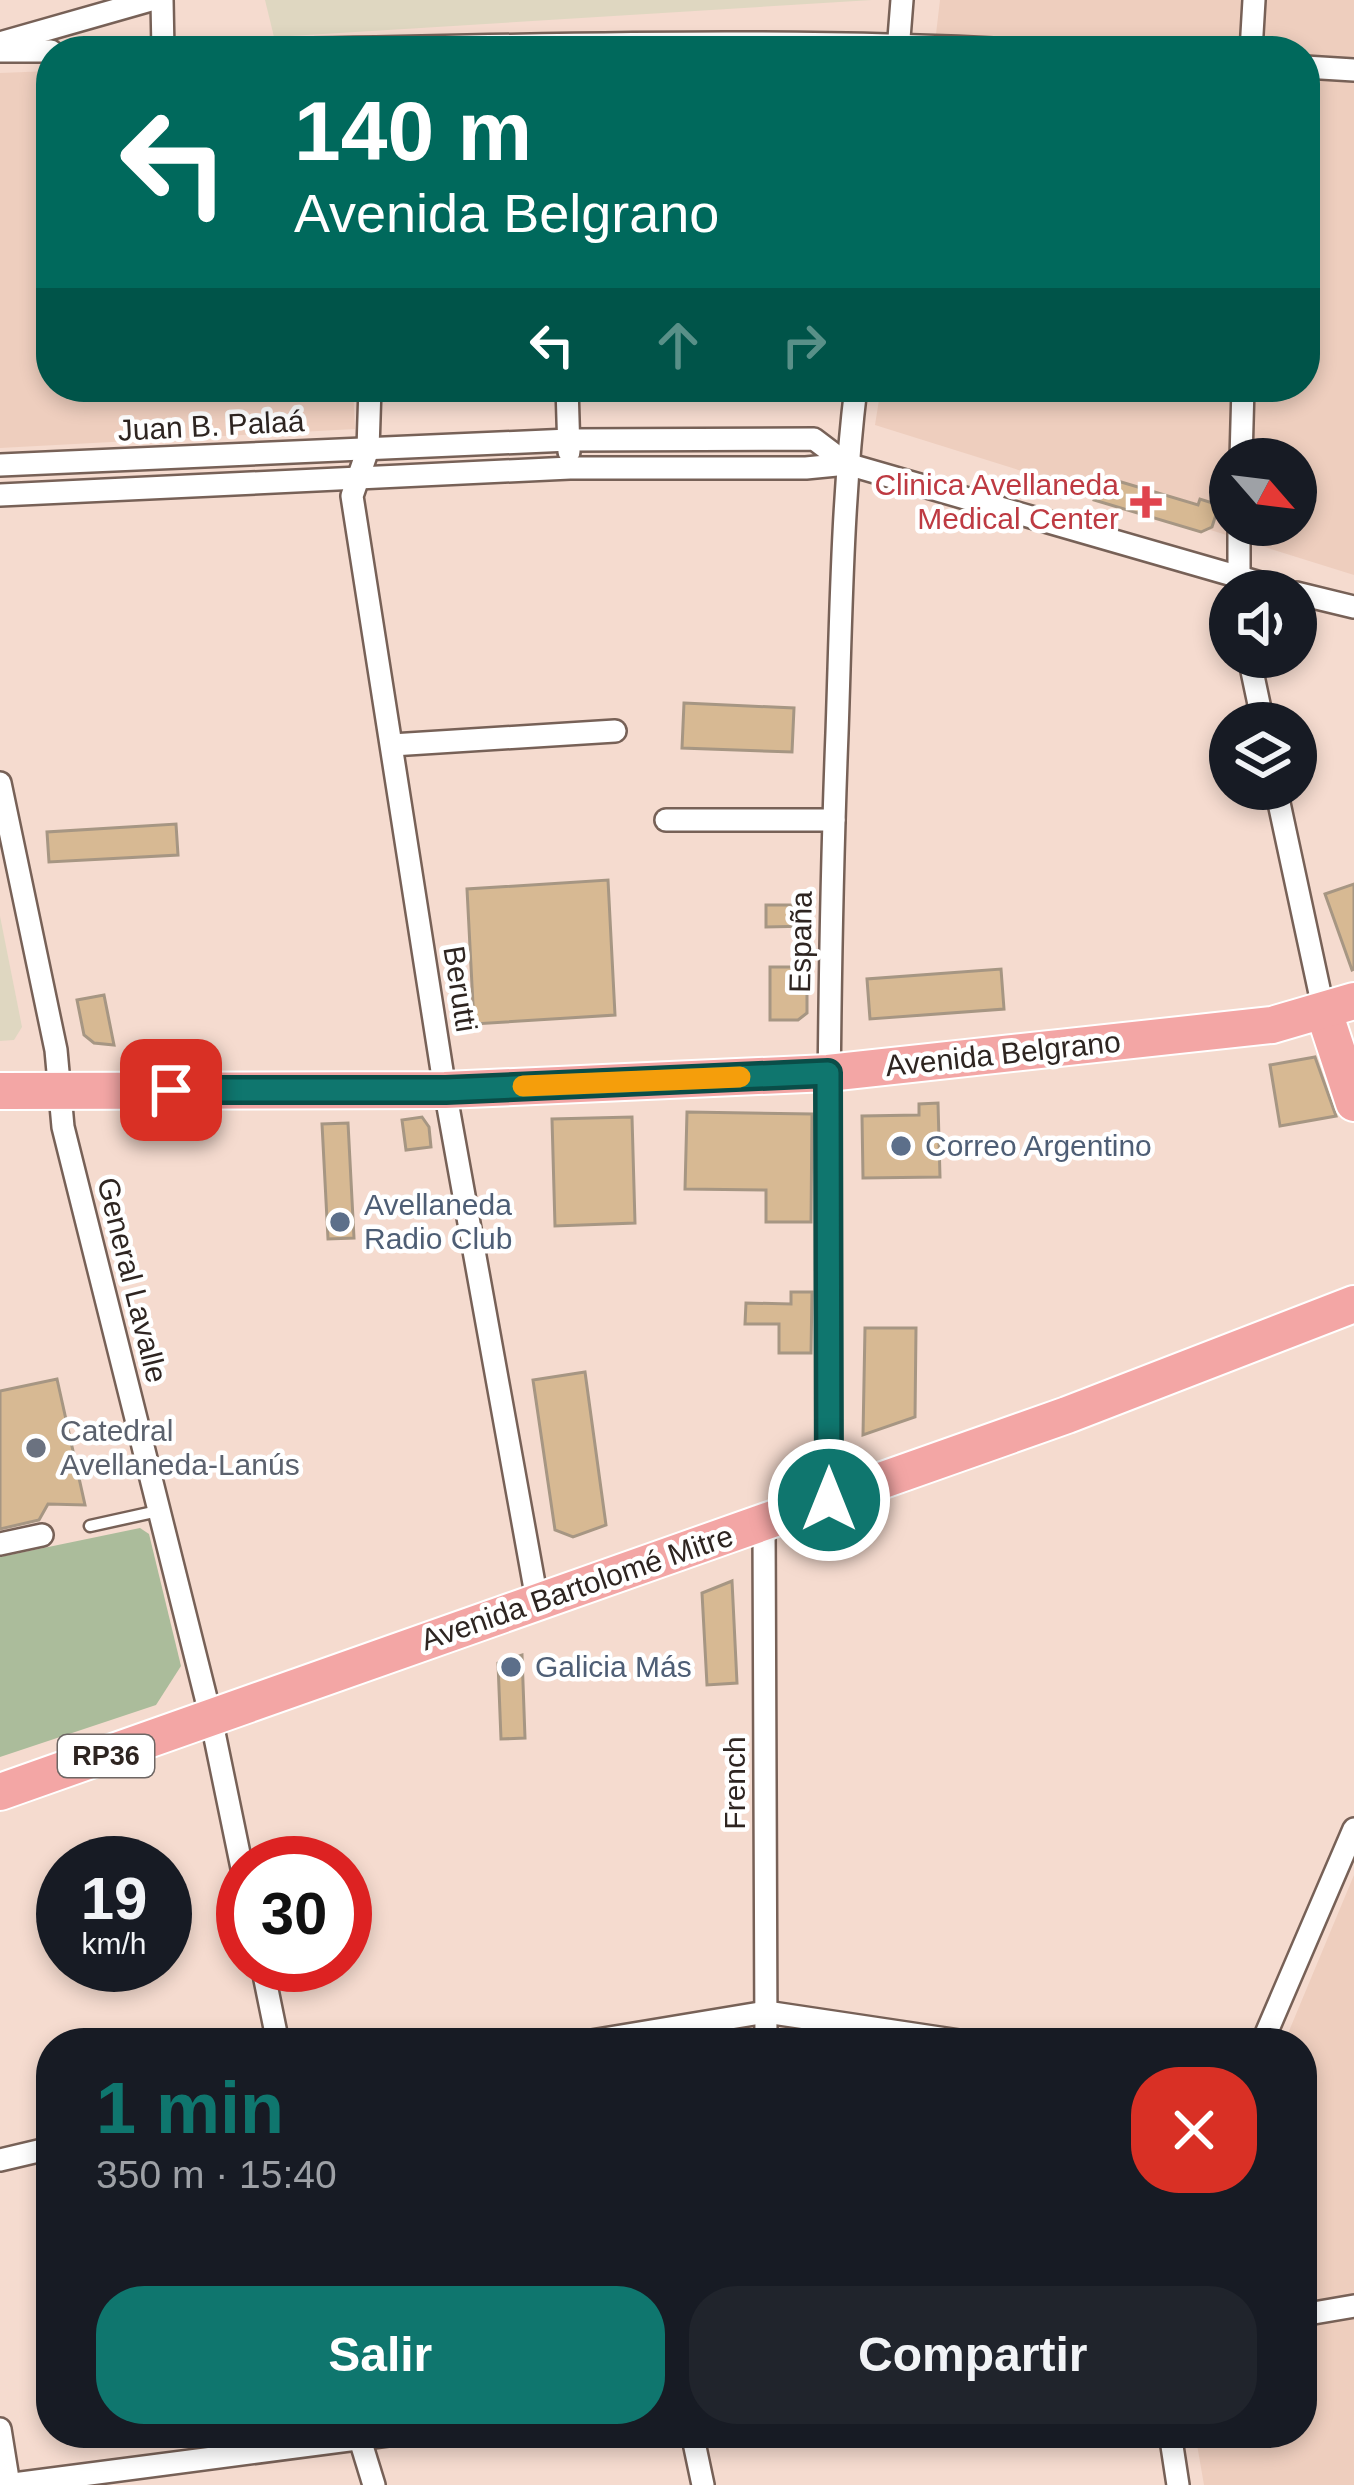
<!DOCTYPE html>
<html lang="es">
<head>
<meta charset="utf-8">
<style>
	body { margin:0; font-family:Arial,sans-serif; background:#20242c; color:#f1f3f6; height:100vh; display:flex; flex-direction:column; font-size:45px; white-space:nowrap }
	* { box-sizing:border-box; margin:0 }
	p { font-size:39px; color:#9ea1a6 }
	.icon { flex:none; width:66px; height:66px; fill:none; stroke:currentColor; stroke-width:2; stroke-linecap:round; stroke-linejoin:round }
	.map { position:relative; flex:1; overflow:hidden }
	.drawer { position:absolute; left:36px; top:2028px; width:1281px; height:420px; display:flex; flex-direction:column; background:#171b24; border-radius:48px; box-shadow:0 6px 18px #0003 }
	.drawer>* { flex:none }
	.hud { position:absolute; left:36px; top:36px; width:1284px; height:366px; border-radius:48px; box-shadow:0 6px 18px #0003; background:#00695c; color:#fff; overflow:hidden }
	.needle { width:78px; rotate:118deg }
	.controls { position:absolute; left:1209px; top:438px; display:grid; gap:24px }
	.controls a { display:grid; place-items:center; width:108px; height:108px; border-radius:50%; background:#171b24; box-shadow:0 6px 18px #0003; font-size:60px }
	.speed { position:absolute; left:36px; top:1836px; display:flex; gap:24px; font-size:60px; font-weight:700; text-align:center }
	.speed>* { display:grid; place-content:center; width:156px; height:156px; border-radius:50%; background:#171b24; box-shadow:0 6px 18px #0003; line-height:1 }
	.speed small { font-size:30px; font-weight:400 }
	.speed .limit { border:18px solid #d22; background:#fff; color:#111 }
	.pin { position:absolute; display:grid; place-items:center; width:102px; height:102px; color:#fff; margin:-51px; border-radius:24px; box-shadow:0 6px 18px #0006 }
	.me { position:absolute; width:132px; margin:-66px; rotate:0deg; stroke-linejoin:round; filter:drop-shadow(0 0 9px #0008) }
	.turn { display:flex; align-items:center; gap:42px; height:252px; padding:0 60px; font-size:54px }
	.turn .icon { width:156px; height:156px; stroke-width:2.5 }
	.turn b { display:block; font-size:84px; line-height:102px }
	.lanes { display:flex; align-items:center; height:114px; padding:0 60px; background:#0003; justify-content:center; gap:60px; direction:ltr }
	.lanes .off { opacity:.35 }
	.round { display:grid; place-items:center; flex:none; width:126px; height:126px; border-radius:48px; background:#20242c }
	.overview { display:flex; align-items:center; justify-content:space-between; height:204px; padding:0 60px }
	h1 { font-size:72px; font-weight:600; line-height:90px; color:#0f766e }
	.primary-button { display:flex; gap:24px; margin-top:auto; padding:24px 60px }
	.primary-button a { flex:1; height:138px; border-radius:48px; background:#0f766e; color:#fff; font-size:48px; font-weight:600; line-height:138px; text-align:center }
	.primary-button a+a { background:#20242c; color:#f1f3f6 }
	.map>svg:first-child { display:block }
</style>
</head>
<body>
<div class="map">
<svg width="1354" height="2485" viewBox="0 0 1354 2485">
	<rect width="100%" height="100%" fill="#f5dbcf"/>
	<!-- built -->
	<g fill="#eecebe" fill-rule="evenodd">
		<path d="M940,0H1354V575L875,425L881,387H1305V51H934ZM1230,459H1296V525H1230Z"/>
		<path d="M51,71V387H353L355,429L0,448V73Z"/>
		<path d="M1354,1875V2485H1204L1195,2433H1302V2043H1284Z"/>
	</g>
	<!-- education -->
	<g fill="#dfd7c1">
		<path d="M265,0H872L274,37Z"/>
		<path d="M0,916L22,1027L14,1040L0,1041Z"/>
	</g>
	<!-- green -->
	<path fill="#abbc9b" d="M140,1528L149,1534L181,1666L156,1705L0,1757V1557Z"/>
	<!-- building -->
	<g fill="#d7b993" stroke="#a69683" stroke-width="3">
		<path d="M1101,476L1198,505L1200,499L1219,505L1212,527L1201,532L1094,500Z"/>
		<path d="M684,703L794,708L792,752L682,748Z"/>
		<path d="M176,824L178,855L49,862L47,832Z"/>
		<path d="M608,880L615,1015L474,1024L467,889Z"/>
		<path d="M1354,884V969L1352,970L1325,894Z"/>
		<path d="M766,905H811V926L766,927Z"/>
		<path d="M770,967H807V1013L798,1020H770Z"/>
		<path d="M1001,969L1004,1009L870,1019L867,979Z"/>
		<path d="M104,995L114,1045L94,1043L84,1035L77,1000Z"/>
		<path d="M1315,1057L1336,1116L1280,1126L1270,1065Z"/>
		<path d="M938,1103L940,1177L863,1178L862,1116L919,1115V1104Z"/>
		<path d="M687,1112L812,1114L811,1222H766V1190L685,1189Z"/>
		<path d="M422,1117L429,1127L431,1147L406,1150L402,1120Z"/>
		<path d="M632,1117L635,1223L555,1226L552,1119Z"/>
		<path d="M348,1123L354,1238L328,1239L322,1124Z"/>
		<path d="M791,1292H812L811,1353H779V1324H745L746,1303L791,1304Z"/>
		<path d="M865,1328H916L915,1417L863,1435Z"/>
		<path d="M585,1372L606,1525L573,1537L555,1530L533,1380Z"/>
		<path d="M57,1379L85,1505L48,1504L39,1520L0,1529V1391Z"/>
		<path d="M732,1581L737,1683L707,1685L702,1593Z"/>
		<path d="M522,1655L525,1738L501,1739L498,1663Z"/>
	</g>
	<g fill="none" stroke-linecap="round" stroke-linejoin="round">
		<defs>
			<path id="lane" d="M90,1526L158,1511"/>
			<g id="street">
				<path d="M162,0L163,51"/>
				<path d="M0,43L151,0"/>
				<path d="M1,51H51"/>
				<path d="M117,51C422,51 726,33 1031,51"/>
				<path d="M898,51L902,0"/>
				<path d="M1251,51L1254,0"/>
				<path d="M1305,67L1354,70"/>
				<path d="M370,387L368,449L352,496L445,1090L537,1600"/>
				<path d="M567,387L569,452"/>
				<path d="M1241,459L1243,387"/>
				<path d="M0,465L569,440L814,439L847,464"/>
				<path d="M0,495L570,468H806L847,464L1288,591"/>
				<path d="M1239,590V525"/>
				<path d="M1296,593L1354,607"/>
				<path d="M1249,657L1263,723"/>
				<path d="M392,745L615,731"/>
				<path d="M0,783L56,1050L63,1127L211,1718L243,1873"/>
				<path d="M1276,789L1324,1012"/>
				<path d="M666,820H834"/>
				<path d="M829,1500C828,1244 827,989 837,733C841,618 842,502 856,387"/>
				<path d="M764,1523L766,2043"/>
				<path d="M0,1544L42,1535"/>
				<path d="M262,1965L278,2043"/>
				<path d="M579,2043L766,2012L973,2043"/>
				<path d="M1262,2043L1354,1829"/>
				<path d="M0,2160L51,2148"/>
				<path d="M1302,2315L1354,2306"/>
				<path d="M0,2429L9,2485"/>
				<path d="M358,2433L374,2485"/>
				<path d="M692,2433L703,2485"/>
				<path d="M1170,2433L1178,2485"/>
				<path d="M6,2485L403,2433"/>
			</g>
			<g id="primary">
				<path d="M1324,1012L1354,1103"/>
				<path d="M0,1091L445,1090L828,1073L1272,1025L1354,1001"/>
				<path d="M0,1792L1067,1415L1354,1304"/>
			</g>
		</defs>
		<!-- lane casing -->
		<use href="#lane" stroke="#776157" stroke-width="15"/>
		<!-- street casing -->
		<use href="#street" stroke="#776157" stroke-width="26"/>
		<!-- primary casing -->
		<use href="#primary" stroke="#fff" stroke-width="40"/>
		<!-- lane -->
		<use href="#lane" stroke="#fff" stroke-width="10"/>
		<!-- street -->
		<use href="#street" stroke="#fff" stroke-width="21"/>
		<!-- primary -->
		<use href="#primary" stroke="#f3a6a5" stroke-width="36"/>
	</g>
	<g fill="none" stroke-linecap="round" stroke-linejoin="round">
		<defs>
			<path id="route" d="M171,1090H446L828,1073L829,1500"/>
		</defs>
		<!-- route casing -->
		<use href="#route" stroke="#0a4d48" stroke-width="30"/>
		<!-- route -->
		<use href="#route" stroke="#0f766e" stroke-width="21"/>
		<!-- slow -->
		<path stroke="#f59e0b" stroke-width="21" d="M523,1086L740,1077"/>
	</g>
	<!-- markers -->
	<path fill="#e0444e" stroke="#fff" stroke-width="4.5" d="M1140 484h12v12h12v12h-12v12h-12v-12h-12v-12h12z"/>
	<g fill="#5c6f8a" stroke="#fff" stroke-width="4.5">
		<circle cx="901" cy="1146" r="12"/>
		<circle cx="340" cy="1222" r="12"/>
		<circle cx="511" cy="1667" r="12"/>
	</g>
	<circle fill="#6b7280" stroke="#fff" stroke-width="4.5" cx="36" cy="1448" r="12"/>
	<g text-anchor="middle" stroke-width="9" stroke-linejoin="round" paint-order="stroke">
		<!-- shield labels -->
		<rect fill="#fff" stroke="#6d6664" stroke-width="3" x="58" y="1735" width="96" height="42" rx="9"/>
		<g font-size="27" font-weight="bold" fill="#2e2521">
			<text x="106" y="1765">RP36</text>
		</g>
		<!-- street labels -->
		<g font-size="30" fill="#2e2521" stroke="#fff">
			<text transform="translate(211 426) rotate(-3)" y="10">Juan B. Palaá</text>
			<text transform="translate(801 942) rotate(-89)" y="10">España</text>
			<text transform="translate(460 989) rotate(81)" y="10">Berutti</text>
			<text transform="translate(1003 1054) rotate(-6)" y="10">Avenida Belgrano</text>
			<text transform="translate(132 1280) rotate(76)" y="10">General Lavalle</text>
			<text transform="translate(577 1588) rotate(-19)" y="10">Avenida Bartolomé Mitre</text>
			<text transform="translate(735 1783) rotate(-90)" y="10">French</text>
		</g>
		<!-- health labels -->
		<g font-size="30" fill="#be3a42" stroke="#fff" text-anchor="end">
			<text x="1119" y="495">Clinica Avellaneda<tspan x="1119" dy="34">Medical Center</tspan></text>
		</g>
		<!-- service labels -->
		<g font-size="30" fill="#4e5e75" stroke="#fff" text-anchor="start">
			<text x="925" y="1156">Correo Argentino</text>
			<text x="364" y="1215">Avellaneda<tspan x="364" dy="34">Radio Club</tspan></text>
			<text x="535" y="1677">Galicia Más</text>
		</g>
		<!-- worship labels -->
		<g font-size="30" fill="#5b616d" stroke="#fff" text-anchor="start">
			<text x="60" y="1441">Catedral<tspan x="60" dy="34">Avellaneda-Lanús</tspan></text>
		</g>
	</g>
</svg>
<div class="controls">
<a><svg class="needle" viewBox="-14 -14 28 28"><path d="M0-13l5 13h-10z" fill="#e53935"/><path d="M0 13l5-13h-10z" fill="#9ea1a6"/></svg></a>
<a><svg class="icon" aria-label="sound" viewBox="0 0 24 24"><path d="M4 9h4l5-4v14l-5-4H4zM17 9q2 3 0 6"/></svg></a>
<a><svg class="icon" aria-label="layers" viewBox="0 0 24 24"><path d="M12 4l9 5-9 5-9-5zM3 14l9 5 9-5"/></svg></a>
</div>
<div class="speed"><div>19<small>km/h</small></div><div class="limit">30</div></div>
<div class="pin" style="left:171px;top:1090px;background:#d93025"><svg class="icon" aria-label="arrive" viewBox="0 0 24 24"><path d="M6 21V4h12l-3 4 3 4H6"/></svg></div>
<svg class="me" style="left:829px;top:1500px" viewBox="-20 -20 40 40"><circle r="17" fill="#0f766e" stroke="#fff" stroke-width="3"/><path d="M0-11L8 9 0 5-8 9z" fill="#fff"/></svg>
<div class="hud">
<div class="turn"><svg class="icon" aria-label="left" viewBox="0 0 24 24"><path d="M17 20v-9H6M10 6l-5 5 5 5"/></svg><div><b>140 m</b>Avenida Belgrano</div></div>
<div class="lanes"><svg class="icon" aria-label="left" viewBox="0 0 24 24"><path d="M17 20v-9H6M10 6l-5 5 5 5"/></svg><svg class="icon off" aria-label="ahead" viewBox="0 0 24 24"><path d="M12 20V5M6 11l6-6 6 6"/></svg><svg class="icon off" aria-label="right" viewBox="0 0 24 24"><path d="M7 20v-9h11M14 6l5 5-5 5"/></svg></div>
</div>
<section class="drawer">
<div class="overview"><div><h1>1 min</h1><p>350 m · 15:40</p></div><a class="round" style="background:#d93025;color:#fff"><svg class="icon" aria-label="close" viewBox="0 0 24 24"><path d="M6 6l12 12M18 6L6 18"/></svg></a></div>
<div class="primary-button"><a>Salir</a><a>Compartir</a></div>
</section>
</div>
</body>
</html>
